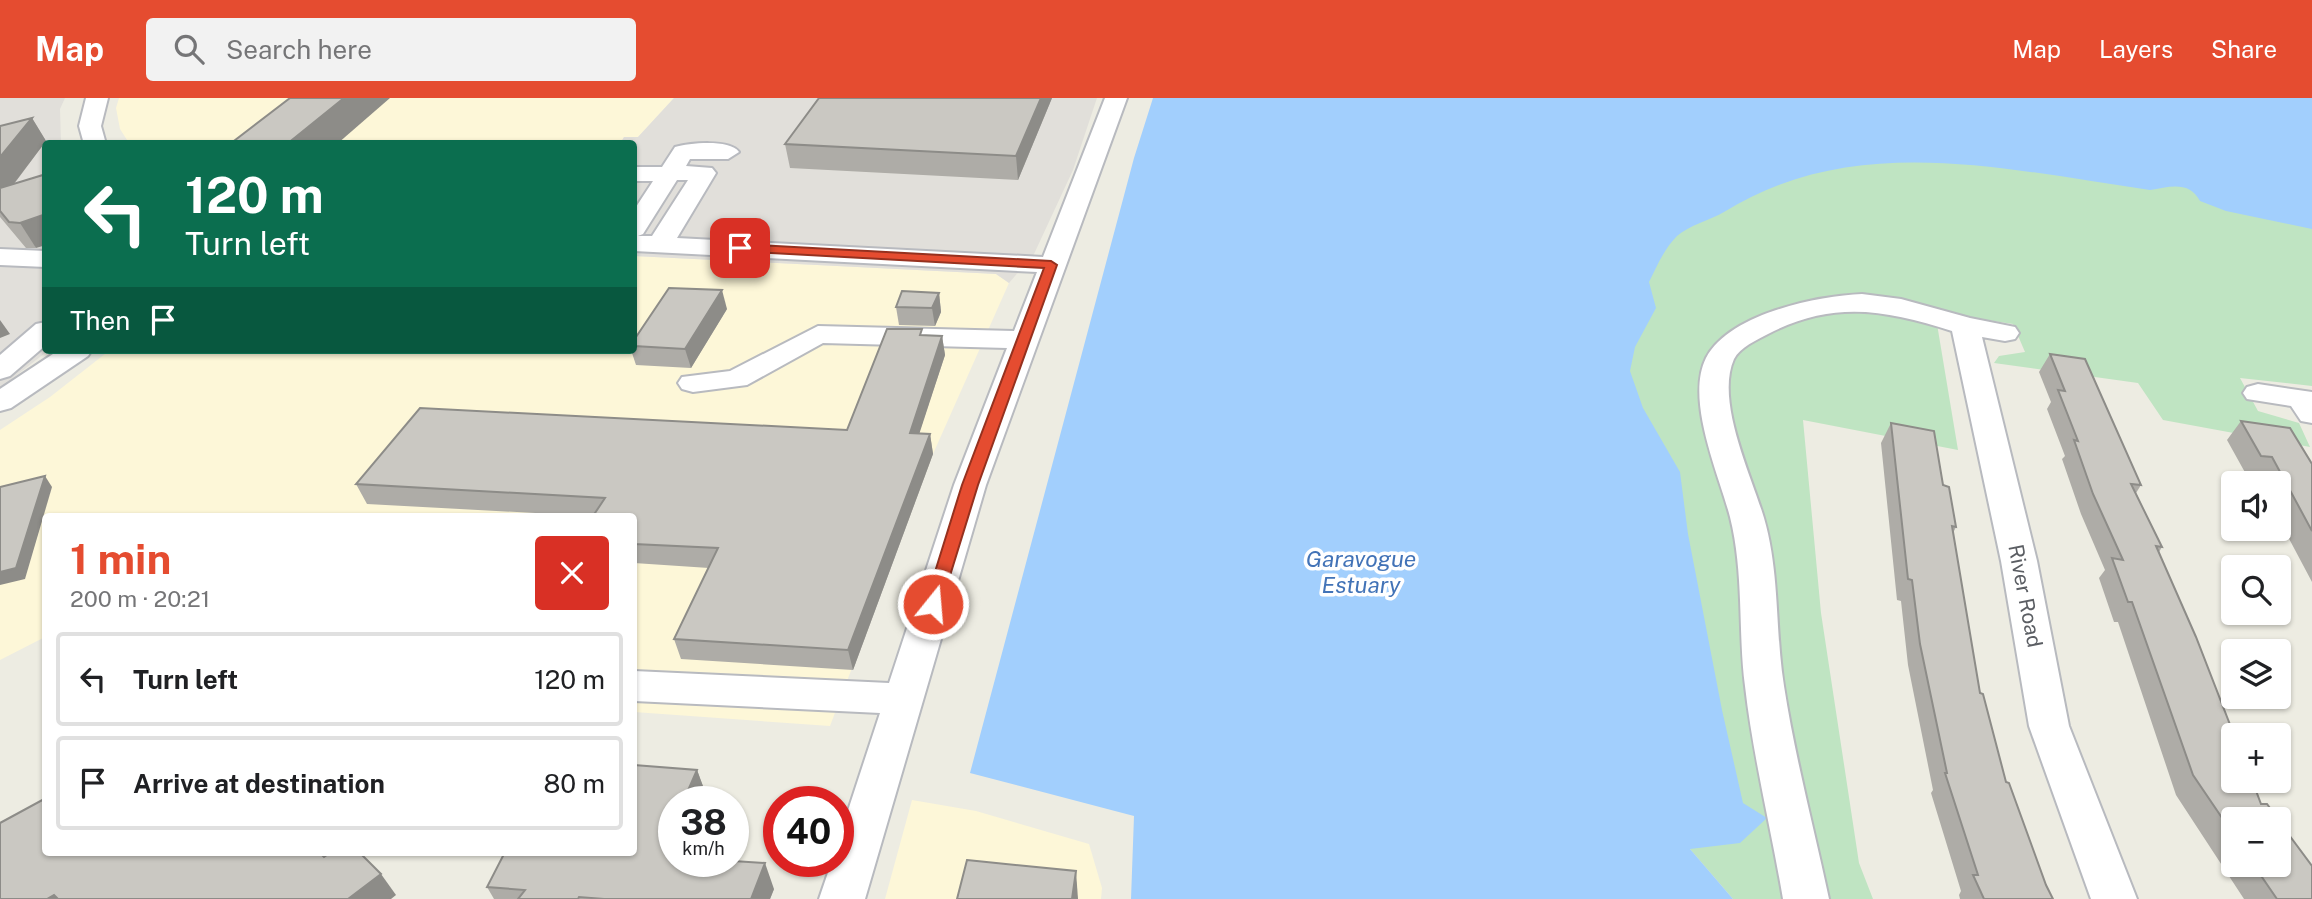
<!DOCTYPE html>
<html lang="en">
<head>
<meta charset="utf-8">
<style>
	body { margin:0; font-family:"Public Sans",sans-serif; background:#f2f2f2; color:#202124; height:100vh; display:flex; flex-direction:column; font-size:26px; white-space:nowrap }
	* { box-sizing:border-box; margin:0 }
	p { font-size:23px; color:#757577 }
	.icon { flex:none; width:38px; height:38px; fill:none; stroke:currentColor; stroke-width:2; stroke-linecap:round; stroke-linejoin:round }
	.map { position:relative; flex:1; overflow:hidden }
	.side { position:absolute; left:42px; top:415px; width:595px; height:343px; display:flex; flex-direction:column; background:#fff; border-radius:7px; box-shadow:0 2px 5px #0004 }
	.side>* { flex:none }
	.guide { position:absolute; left:42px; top:42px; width:595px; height:214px; border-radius:7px; box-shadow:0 2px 5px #0004; background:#0b6e4f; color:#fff; overflow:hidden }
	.buttons { position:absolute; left:2221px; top:373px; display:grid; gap:14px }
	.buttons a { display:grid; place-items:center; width:70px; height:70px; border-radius:7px; background:#fff; box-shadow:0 2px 5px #0004; font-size:35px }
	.speed { position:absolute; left:658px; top:688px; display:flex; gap:14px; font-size:35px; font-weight:700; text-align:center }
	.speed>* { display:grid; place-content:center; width:91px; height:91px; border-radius:50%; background:#fff; box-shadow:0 2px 5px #0004; line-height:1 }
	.speed small { font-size:18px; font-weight:400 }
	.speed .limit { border:10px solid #d22; background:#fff; color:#111 }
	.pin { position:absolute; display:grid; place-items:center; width:60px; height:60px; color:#fff; margin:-30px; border-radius:14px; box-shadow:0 4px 10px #0006 }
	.me { position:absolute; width:77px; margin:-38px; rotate:17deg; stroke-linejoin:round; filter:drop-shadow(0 0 5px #0008) }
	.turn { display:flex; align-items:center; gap:24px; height:147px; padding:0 28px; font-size:32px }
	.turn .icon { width:91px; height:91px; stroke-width:2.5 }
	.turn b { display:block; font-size:49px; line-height:60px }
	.then { display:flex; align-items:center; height:66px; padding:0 28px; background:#0003; gap:14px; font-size:26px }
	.round { display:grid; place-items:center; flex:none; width:74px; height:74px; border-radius:7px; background:#f2f2f2 }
	.summary { display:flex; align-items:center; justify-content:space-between; height:119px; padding:0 28px }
	h1 { font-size:42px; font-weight:700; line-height:52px; color:#e54c30 }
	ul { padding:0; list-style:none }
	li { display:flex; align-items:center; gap:21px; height:94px; margin:0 14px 10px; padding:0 14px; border:4px solid #e0e0e0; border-radius:7px }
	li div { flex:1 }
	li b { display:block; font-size:26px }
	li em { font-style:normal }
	header { display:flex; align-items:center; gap:42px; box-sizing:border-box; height:98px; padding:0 35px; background:#e54c30; color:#fff }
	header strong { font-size:33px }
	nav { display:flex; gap:38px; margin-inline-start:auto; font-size:24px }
	.search { width:490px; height:63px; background:#f2f2f2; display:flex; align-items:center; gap:18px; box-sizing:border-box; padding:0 24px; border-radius:7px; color:#757577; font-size:26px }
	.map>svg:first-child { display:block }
</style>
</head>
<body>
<header>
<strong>Map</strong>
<div class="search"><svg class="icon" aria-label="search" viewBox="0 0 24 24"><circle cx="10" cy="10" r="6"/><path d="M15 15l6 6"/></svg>Search here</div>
<nav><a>Map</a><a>Layers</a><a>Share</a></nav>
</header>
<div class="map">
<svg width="2312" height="801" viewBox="0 0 2312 801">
	<rect width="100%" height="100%" fill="#edece2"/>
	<!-- commercial -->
	<g fill="#fdf7d8">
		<path d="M119,0H674L638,39H624L620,46L129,45L120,31L116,10Z"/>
		<path d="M634,158L977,175L996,176L1009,185L933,356L830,628L634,614V418H46L45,539L0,562V332L50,299L110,252H634Z"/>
		<path d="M912,702L976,713L1089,746L1102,790L1101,801H885Z"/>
	</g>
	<!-- industrial -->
	<g fill="#e1dfda">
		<path d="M0,0H65L60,11L61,45L46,46V252H49L0,290Z"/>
		<path d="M674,0H1097L1073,72L1034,156L1009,185L996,176L977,175L634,158V46H620L624,39H638Z"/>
	</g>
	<!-- green -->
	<path fill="#bfe4c2" d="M1472,0H2312V288L2240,280L2258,313L2299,325L2310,349L2163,322L2138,285L1994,265L1999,258L2025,254L2013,226L1935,214L1958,352L1803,322L1821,515L1859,765L1873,801H1733L1689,750Z"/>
	<!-- water -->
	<path fill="#a2cffd" d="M1153,0H2312V131L2226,113L2200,103C2189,82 2169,89 2150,92C2007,72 1855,32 1724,114C1710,122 1688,128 1677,138C1664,151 1657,168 1649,184L1656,210L1635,249L1630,273L1643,310L1680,374L1688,436L1722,612L1743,705L1767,720L1740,745L1690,751L1733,801H1131L1134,718L970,675L1134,60Z"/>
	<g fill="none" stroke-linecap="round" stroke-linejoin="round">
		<defs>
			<g id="minor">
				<path d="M86,0H108L101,28L106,46H84L79,28Z"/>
				<path d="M1105,0H1127L986,387L865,801H819L832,763H838V743L880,615L634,603V573L889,585L954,387L1007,250L823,245L747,287L693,294L682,291L678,285L682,279L730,273L818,228L1014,233L1037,174L634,153V112L653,83H634V69H662L675,49C690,45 730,41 739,54L728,61H690L686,68L712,70L716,75L677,140L1043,159ZM677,82H688L652,138H638L643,136Z"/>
				<path d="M0,151L46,153V169L0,167Z"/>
				<path d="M1862,196L1901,201L1970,220L2015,229L2019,235L2015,241L2005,243L1982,239L2037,463L2069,628L2137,801H2091L2029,628L2001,463L1952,233C1886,212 1833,202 1768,236C1757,242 1740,249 1734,261C1715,303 1752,379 1764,420C1780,475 1775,533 1784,588C1795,660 1814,730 1829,801H1783C1771,730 1753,659 1745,588C1738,532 1744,475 1730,419C1719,377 1685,302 1706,260C1729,216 1816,198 1862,196Z"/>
				<path d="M46,224V247L10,278L0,281V257L36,226Z"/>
				<path d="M59,252H92L88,258L11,310L0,313V291Z"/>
				<path d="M2258,286L2312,294V325L2301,323L2291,308L2247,301L2243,295L2247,289Z"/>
			</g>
		</defs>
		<!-- minor casing -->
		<use href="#minor" stroke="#b8babf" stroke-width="4"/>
		<!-- minor -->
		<use href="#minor" fill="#fff" fill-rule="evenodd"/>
	</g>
	<!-- wall -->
	<g fill="#aeaca7">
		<path d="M1052,0L1018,82L790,70L785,46Z"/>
		<path d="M32,20L46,43L14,86L36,150H26L0,119V28Z"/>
		<path d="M939,195L941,214L935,228L899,227L896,209Z"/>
		<path d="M727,211L691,270L636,267L631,252H634V242Z"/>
		<path d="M923,237L942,238L945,257L919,335L930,336L933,356L853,572L681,561L674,541L709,470L634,465V418H590L367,406L356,386L847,332Z"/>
		<path d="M2050,256L2141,387L2136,395L2162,449L2159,454L2233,721V766H2278L2312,801H2244L2176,697L2118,524H2114L2099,480L2105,472L2081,416L2062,361L2065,358L2047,311L2051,304L2039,274Z"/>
		<path d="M2241,323L2312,366V484L2278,420V385H2260L2257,379L2247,378L2227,342Z"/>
		<path d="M1891,325L1943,387L1956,429L1953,435L1980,595L2006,684L2046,787L2053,801H1960L1959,797L1961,793L1931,695L1933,692L1908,567L1901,503L1897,502L1881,345Z"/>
		<path d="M697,672L707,699L705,704H674V763L774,791L770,801H494L487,789Z"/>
	</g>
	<!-- shaded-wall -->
	<g fill="#8d8c88">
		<path d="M344,0H390L337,46H287Z"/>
		<path d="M1041,0H1052L1018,82L1016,58Z"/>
		<path d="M32,20L46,43L0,104V59Z"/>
		<path d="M46,116V147L36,150L20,125Z"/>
		<path d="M722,192L727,211L691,270L685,251Z"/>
		<path d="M939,195L941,214L935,228L932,210Z"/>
		<path d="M0,222L10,236L0,240Z"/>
		<path d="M942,238L945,257L913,355L910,335Z"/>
		<path d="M930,336L933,356L853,572L848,552Z"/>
		<path d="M45,378L52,389L25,481L0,487V474Z"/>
		<path d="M697,672L707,699L705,704H683Z"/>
		<path d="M674,724V750L668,737Z"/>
		<path d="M765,765L774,791L770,801H751Z"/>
		<path d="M1076,773L1078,801H1072Z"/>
		<path d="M381,776L396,797L391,801H348Z"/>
		<path d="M54,797L59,801H47Z"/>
	</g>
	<!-- building -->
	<g fill="#cac8c2" stroke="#8d8c88" stroke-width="2">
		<path d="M290,0H344L287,46H230Z"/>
		<path d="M819,0H1041L1016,58L785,46Z"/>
		<path d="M32,20L0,59V28Z"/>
		<path d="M43,77L46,80V116L20,125L9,124L0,113V90Z"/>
		<path d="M669,190L722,192L685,251L634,248V242Z"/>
		<path d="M902,193L939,195L932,210L896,209Z"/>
		<path d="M887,231H922L920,237L942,238L910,335L930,336L848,552L674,541L718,450L634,446V418H593L605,400L356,386L420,310L847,332Z"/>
		<path d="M2050,256L2085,261L2141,387L2131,386L2162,449L2156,448L2196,539L2234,637H2233V682H2252L2261,706H2267L2278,721H2233V736L2193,677L2132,504H2128L2112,460L2123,462L2093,396L2074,342L2078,343L2058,292L2065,293Z"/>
		<path d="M2241,323L2290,330L2312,366V433L2272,359L2261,358Z"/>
		<path d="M1891,325L1934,333L1943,387L1949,389L1956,429L1952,428L1980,595L1983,596L2006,684L2009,685L2046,787L2053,801H1984L1973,777H1978L1945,675H1947L1920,546L1912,482L1908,481Z"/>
		<path d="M45,378L16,470L0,474V389Z"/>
		<path d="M634,667L697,672L683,704H674V724L668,737L674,738V763H733L765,765L751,801H604L579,799L578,801H518L525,792L487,789L505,754H634Z"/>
		<path d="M46,700V754H319L324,759L331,754H359L381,776L348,801H58L54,797L47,801H0V725Z"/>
		<path d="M2278,722L2312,768V801H2277L2253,766H2278Z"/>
		<path d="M967,762L1076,773L1072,801H957Z"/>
	</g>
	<!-- route -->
	<path fill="#e54c30" stroke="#95311f" stroke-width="2" d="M740,146L1051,163L1057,167L978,387L940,510L933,512L925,506L962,387L1044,170L735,153L734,150Z"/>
	<g text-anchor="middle" stroke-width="7" stroke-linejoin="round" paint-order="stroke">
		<!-- street labels -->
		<g font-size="21" fill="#5b5e63" stroke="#fff">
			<text transform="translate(2025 498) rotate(79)" y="7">River Road</text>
		</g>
		<!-- water labels -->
		<g font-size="23" font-style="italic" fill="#4273b7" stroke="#fff">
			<text x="1361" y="469">Garavogue<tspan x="1361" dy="26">Estuary</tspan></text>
		</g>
	</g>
</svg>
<div class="buttons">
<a><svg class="icon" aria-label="sound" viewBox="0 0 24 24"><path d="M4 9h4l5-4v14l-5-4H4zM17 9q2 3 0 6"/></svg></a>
<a><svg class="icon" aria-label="search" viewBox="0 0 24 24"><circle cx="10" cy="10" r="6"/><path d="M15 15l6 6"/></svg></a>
<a><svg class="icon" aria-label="layers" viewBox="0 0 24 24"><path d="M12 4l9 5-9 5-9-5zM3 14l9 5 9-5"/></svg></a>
<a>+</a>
<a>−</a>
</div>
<div class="speed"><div>38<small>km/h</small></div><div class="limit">40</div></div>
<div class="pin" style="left:740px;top:150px;background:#d93025"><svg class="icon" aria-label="arrive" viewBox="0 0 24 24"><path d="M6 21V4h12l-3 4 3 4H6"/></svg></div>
<svg class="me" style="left:933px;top:506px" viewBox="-20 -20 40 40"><circle r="17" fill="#e54c30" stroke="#fff" stroke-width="3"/><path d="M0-11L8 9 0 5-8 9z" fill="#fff"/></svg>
<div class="guide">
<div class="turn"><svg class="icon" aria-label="left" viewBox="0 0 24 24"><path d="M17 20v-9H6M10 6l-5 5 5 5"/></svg><div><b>120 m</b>Turn left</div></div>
<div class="then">Then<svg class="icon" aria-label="arrive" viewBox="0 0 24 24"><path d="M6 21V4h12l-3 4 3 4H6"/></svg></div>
</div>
<section class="side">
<div class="summary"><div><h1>1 min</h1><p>200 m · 20:21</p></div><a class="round" style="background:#d93025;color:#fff"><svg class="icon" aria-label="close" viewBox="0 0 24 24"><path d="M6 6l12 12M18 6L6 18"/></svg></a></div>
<ul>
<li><svg class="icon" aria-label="left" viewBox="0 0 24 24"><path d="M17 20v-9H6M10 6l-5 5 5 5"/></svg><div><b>Turn left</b></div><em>120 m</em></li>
<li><svg class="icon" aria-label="arrive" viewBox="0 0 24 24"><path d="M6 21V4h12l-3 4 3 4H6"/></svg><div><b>Arrive at destination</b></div><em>80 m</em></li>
</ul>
</section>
</div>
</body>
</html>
